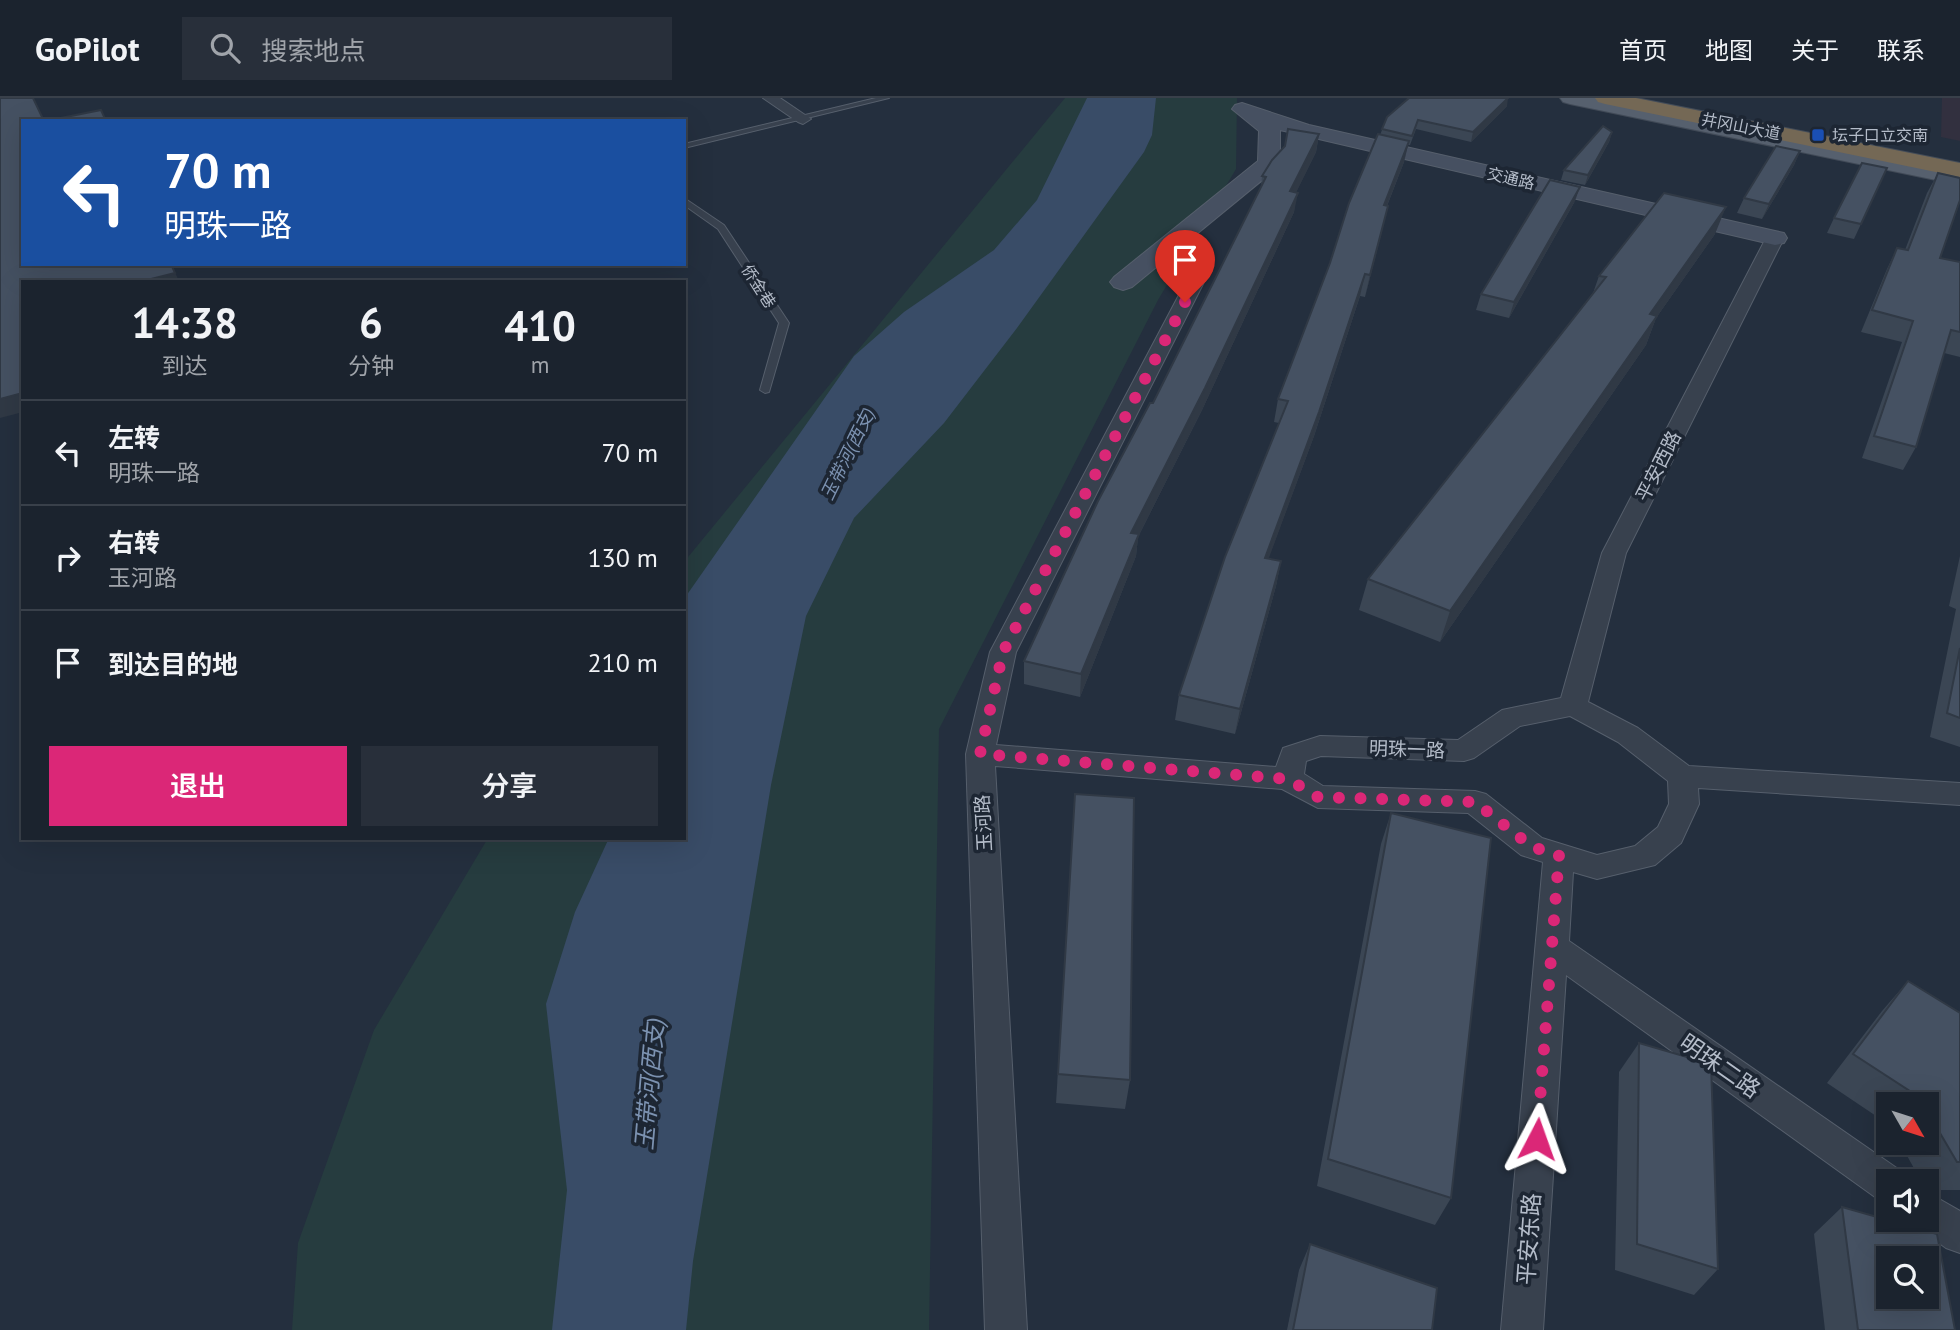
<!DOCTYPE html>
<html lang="zh">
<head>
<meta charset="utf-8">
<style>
	body { margin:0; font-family:"PT Sans","Noto Sans SC",sans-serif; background:#282f3a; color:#f1f3f6; height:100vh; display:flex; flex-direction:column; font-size:26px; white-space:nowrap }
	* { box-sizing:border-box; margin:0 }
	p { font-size:23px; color:#a0a4aa }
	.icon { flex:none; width:38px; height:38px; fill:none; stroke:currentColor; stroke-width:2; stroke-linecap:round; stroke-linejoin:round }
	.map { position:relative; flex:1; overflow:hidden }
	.panel { position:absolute; left:21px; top:182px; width:665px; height:560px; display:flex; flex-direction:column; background:#1b232e; border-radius:0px; box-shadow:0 7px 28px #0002,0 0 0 2px #39404a }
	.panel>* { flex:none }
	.banner { position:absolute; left:21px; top:21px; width:665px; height:147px; border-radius:0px; box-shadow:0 7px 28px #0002,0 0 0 2px #39404a; background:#1a4fa0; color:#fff; overflow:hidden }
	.needle { width:46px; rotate:129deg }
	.buttons { position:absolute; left:1876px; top:994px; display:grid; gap:14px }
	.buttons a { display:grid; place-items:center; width:63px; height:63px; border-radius:0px; background:#1b232e; box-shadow:0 7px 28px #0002,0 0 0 2px #39404a; font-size:35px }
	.pin { position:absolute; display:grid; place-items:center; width:60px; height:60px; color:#fff; margin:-72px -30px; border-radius:50% 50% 50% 0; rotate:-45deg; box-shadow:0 0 7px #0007 }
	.pin .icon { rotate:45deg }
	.me { position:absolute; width:77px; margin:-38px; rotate:4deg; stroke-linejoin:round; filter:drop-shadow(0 0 5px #0008) }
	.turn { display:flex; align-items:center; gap:24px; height:147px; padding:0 28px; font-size:32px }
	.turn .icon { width:91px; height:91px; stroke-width:2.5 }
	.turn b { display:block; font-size:49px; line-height:60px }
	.eta { display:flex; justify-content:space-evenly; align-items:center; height:119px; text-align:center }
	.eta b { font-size:42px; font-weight:600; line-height:49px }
	.cta { display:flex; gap:14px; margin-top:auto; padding:14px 28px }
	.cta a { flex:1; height:80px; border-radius:0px; background:#db2777; color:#fff; font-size:28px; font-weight:600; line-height:80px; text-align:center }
	.cta a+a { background:#282f3a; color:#f1f3f6 }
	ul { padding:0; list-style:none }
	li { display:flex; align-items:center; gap:21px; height:105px; padding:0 28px; border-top:2px solid #39404a }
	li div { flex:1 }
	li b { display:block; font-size:26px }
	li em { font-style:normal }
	header { display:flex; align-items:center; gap:42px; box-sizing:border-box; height:98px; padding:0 35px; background:#1b232e; border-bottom:2px solid #39404a }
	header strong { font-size:33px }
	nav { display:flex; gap:38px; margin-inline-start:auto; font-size:24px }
	.search { width:490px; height:63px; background:#282f3a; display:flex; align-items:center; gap:18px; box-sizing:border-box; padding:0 24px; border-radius:0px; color:#a0a4aa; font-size:26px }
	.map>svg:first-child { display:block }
</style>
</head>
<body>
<header>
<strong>GoPilot</strong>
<div class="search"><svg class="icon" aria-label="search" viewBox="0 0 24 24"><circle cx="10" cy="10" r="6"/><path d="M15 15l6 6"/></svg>搜索地点</div>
<nav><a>首页</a><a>地图</a><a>关于</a><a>联系</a></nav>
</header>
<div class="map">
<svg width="1960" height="1232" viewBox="0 0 1960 1232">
	<rect width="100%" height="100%" fill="#242f3e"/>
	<!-- medical -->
	<path fill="#32303f" d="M1942,0H1960V43L1941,39Z"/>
	<!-- green -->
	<path fill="#263c3f" d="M1065,0H1237L1236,71L1158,202L939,631L929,1232H292L298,1145L374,932L488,740H684V464Z"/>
	<!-- water -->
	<path fill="#394c67" d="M1087,0H1156L1152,37L1144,54L1017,230L944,325L854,420L806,518L771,687L693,1163L686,1232H552L567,1092L546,906L575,814L609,740H684V501L854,258L904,214L994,152L1037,102Z"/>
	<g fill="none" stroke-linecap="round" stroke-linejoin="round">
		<defs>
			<g id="lane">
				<path d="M876,0H889L684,50V46Z"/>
				<path d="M684,100L724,127L789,225L769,294L765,295L760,292L779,225L718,131L684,107Z"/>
			</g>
			<g id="street">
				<path d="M763,0H780L811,21L803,26L798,24Z"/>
				<path d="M1775,135L1784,140L1626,455L1588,604L1638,630L1689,668L1960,685V707L1698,690L1699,706L1681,745L1655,767L1597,781L1573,774L1569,843L1901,1073L1906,1083H1888V1104L1875,1099L1566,877L1543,1232H1501L1543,764L1521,757L1468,715L1318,710L1282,691L995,668L1027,1232H985L966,656L990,554L1189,178L1196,176L1205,182L1016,554L996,647L1276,669L1283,650L1320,638L1458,642L1502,612L1561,600L1602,455L1766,140ZM1570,618L1618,644L1668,683L1669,706L1658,729L1635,748L1597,757L1542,740L1486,696L1475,693L1323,688L1304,676L1306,663L1321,658L1464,663L1474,660L1520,628Z"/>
				<path d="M1927,1094L1960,1113V1155L1946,1150L1913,1126L1911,1122H1927Z"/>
			</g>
			<path id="secondary" d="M1242,5L1309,27L1775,133L1784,135L1787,140L1784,145L1775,147L1280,32V65L1277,70L1132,189L1123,192L1114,189L1110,184L1114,179L1258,63L1259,33L1232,11L1235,7Z"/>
			<path id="primary" d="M1560,0H1600L1960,73V87L1570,6L1563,4Z"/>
			<path id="highway" d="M1595,0H1636L1960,65V79L1605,6L1598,4Z"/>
		</defs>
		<!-- lane casing -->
		<use href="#lane" stroke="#565f6c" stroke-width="2"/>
		<!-- street casing -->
		<use href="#street" stroke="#565f6c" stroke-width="2"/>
		<!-- secondary casing -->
		<use href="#secondary" stroke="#565f6c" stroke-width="2"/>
		<!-- primary casing -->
		<use href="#primary" stroke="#414a57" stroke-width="2"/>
		<!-- highway casing -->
		<use href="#highway" stroke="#434c59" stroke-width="2"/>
		<!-- lane -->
		<use href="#lane" fill="#38414e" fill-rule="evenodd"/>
		<!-- street -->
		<use href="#street" fill="#38414e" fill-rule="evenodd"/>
		<!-- secondary -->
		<use href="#secondary" fill="#465061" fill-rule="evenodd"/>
		<!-- primary -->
		<use href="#primary" fill="#56606e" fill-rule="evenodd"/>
		<!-- highway -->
		<use href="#highway" fill="#746855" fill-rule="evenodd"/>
	</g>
	<!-- wall -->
	<g fill="#3b4654">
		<path d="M1507,8L1471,44L1416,31L1410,47H1408L1404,64L1387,108L1383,129L1365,199L1360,198L1314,338L1268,461L1281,463L1276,488L1235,636L1175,622L1179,597L1279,325L1274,324L1278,301L1387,19Z"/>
		<path d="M1612,34L1609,44L1585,87L1561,82L1564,72Z"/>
		<path d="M1319,36L1316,54L1296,94L1294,114L1202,312L1138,439L1136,458L1080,599L1024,586V563L1261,89L1262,78Z"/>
		<path d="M1800,53L1794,67L1762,121L1737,115L1744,100Z"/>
		<path d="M1887,70L1854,141L1827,135L1834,120Z"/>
		<path d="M1938,75L1940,160L1960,164V259L1944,255L1916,349L1903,372L1862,360L1902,244L1861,234L1887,171L1897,150L1905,152L1927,95Z"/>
		<path d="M1575,103L1509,220L1476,212L1481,196Z"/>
		<path d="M1715,136L1656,220L1646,247L1440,544L1359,512L1368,481L1593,195L1599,178Z"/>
		<path d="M1960,458V649L1930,639L1956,511L1949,508Z"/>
		<path d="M1075,696L1130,982L1125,1011L1056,1005Z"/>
		<path d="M1391,715L1451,1100L1435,1127L1317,1088L1381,746Z"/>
		<path d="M1908,883L1960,915V1092H1927V1083H1921L1900,1045H1927V1006H1888V1026L1827,985L1882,913Z"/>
		<path d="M1639,945L1718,1171L1694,1197L1615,1172L1619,974Z"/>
		<path d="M1842,1109L1955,1232H1825L1814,1136Z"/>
		<path d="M1310,1146L1432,1232H1287L1299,1172Z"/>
	</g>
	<!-- shaded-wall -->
	<g fill="#303945">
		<path d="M1508,0L1507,8L1471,44L1473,34Z"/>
		<path d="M1612,34L1609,44L1585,87L1588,77Z"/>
		<path d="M1319,36L1316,54L1287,113L1290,93Z"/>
		<path d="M1409,43L1404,64L1379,128L1384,107Z"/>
		<path d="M1800,53L1794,67L1762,121L1769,106Z"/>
		<path d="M1580,89L1575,103L1509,220L1514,204Z"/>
		<path d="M1298,95L1294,114L1202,312L1138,439L1136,458L1080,599L1081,576L1131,435Z"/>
		<path d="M1388,108L1383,129L1365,199L1370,177Z"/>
		<path d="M1726,109L1715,136L1656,220L1646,247L1440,544L1450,513L1650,216Z"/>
		<path d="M171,166H172L179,184H139Z"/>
		<path d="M1365,176L1360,198L1314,338L1260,484L1265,460Z"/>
		<path d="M19,296L23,302V314L0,320V301Z"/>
		<path d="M1281,463L1276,488L1235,636L1240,611Z"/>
	</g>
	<!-- building -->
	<g fill="#455162" stroke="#303945" stroke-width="2" fill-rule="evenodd">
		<path d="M0,0H33L44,23H23V166H171L175,175L139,184H23V305L19,296L0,301Z"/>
		<path d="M1409,0H1508L1473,34L1418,22L1412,38L1382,31L1387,19Z"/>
		<path d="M101,12L106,23H46Z"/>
		<path d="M1603,28L1612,34L1588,77L1564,72Z"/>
		<path d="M1288,31L1319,36L1290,93L1298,95L1205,290L1131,435L1139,436L1081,576L1024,563L1098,403L1150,305H1153L1266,79L1262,78L1272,62L1285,48Z"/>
		<path d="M1378,36L1409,43L1384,107L1388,108L1370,177L1365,176L1319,314L1265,460L1281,463L1240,611L1179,597L1225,459L1288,303L1278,301L1330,165L1349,105Z"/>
		<path d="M1776,48L1800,53L1769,106L1744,100Z"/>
		<path d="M1862,65L1887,70L1861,126L1834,120Z"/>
		<path d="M1938,75L1960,80V102L1940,160L1960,164V234L1951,232L1916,349L1874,338L1913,223L1872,212L1897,150L1908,152Z"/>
		<path d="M1550,82L1580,89L1514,204L1481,196Z"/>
		<path d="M1664,95L1726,109L1650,216L1657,218L1450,513L1368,481L1606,179L1599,178Z"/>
		<path d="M1960,550V620L1947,615Z"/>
		<path d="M1075,696L1134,700L1130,982L1058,976Z"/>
		<path d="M1391,715L1491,740L1451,1100L1328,1061Z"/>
		<path d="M1908,883L1960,915V1064H1957L1927,1013V1006H1923L1919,999L1853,956Z"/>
		<path d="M1639,945L1711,966L1718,1171L1637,1146Z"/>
		<path d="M1842,1109L1937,1136L1955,1232H1858ZM1888,1160H1927V1199H1888Z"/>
		<path d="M1310,1146L1437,1190L1432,1232H1293Z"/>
	</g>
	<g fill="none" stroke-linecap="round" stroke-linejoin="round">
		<!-- route -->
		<path stroke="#db2777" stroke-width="12" stroke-dasharray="0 21.6" d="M1185,204L1003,554L980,656L1288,681L1318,699L1475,704L1532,749L1559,757L1537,1041"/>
	</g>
	<!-- markers -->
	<rect fill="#1a4fb4" stroke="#1d2633" stroke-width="2.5" x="1811" y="30" width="14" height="14" rx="3.5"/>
	<g text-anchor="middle" stroke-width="7" stroke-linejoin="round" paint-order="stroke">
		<!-- far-street labels -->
		<g font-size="16" fill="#b4bcc9" stroke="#1d2633">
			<text transform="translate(1741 28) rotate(11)" y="6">井冈山大道</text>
			<text transform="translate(1511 80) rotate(13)" y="6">交通路</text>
			<text transform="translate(759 188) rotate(57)" y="6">侨金巷</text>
		</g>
		<!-- far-poi labels -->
		<g font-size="16" fill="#b4bcc9" stroke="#1d2633" text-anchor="start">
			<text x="1832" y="43">坛子口立交南</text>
		</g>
		<!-- far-water labels -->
		<g font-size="18" font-style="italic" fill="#7c92b1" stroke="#1d2633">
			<text transform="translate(848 356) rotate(-64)" y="6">玉带河(西支)</text>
		</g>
		<!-- street labels -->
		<g font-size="19" fill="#b4bcc9" stroke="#1d2633">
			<text transform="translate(1658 368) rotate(-63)" y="7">平安西路</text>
			<text transform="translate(1407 651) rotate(2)" y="7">明珠一路</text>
			<text transform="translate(983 725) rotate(-93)" y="7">玉河路</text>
		</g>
		<!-- near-street labels -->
		<g font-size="23" fill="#b4bcc9" stroke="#1d2633">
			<text transform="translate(1720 968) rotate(35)" y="8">明珠二路</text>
			<text transform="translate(1529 1141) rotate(-86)" y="8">平安东路</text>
		</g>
		<!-- near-water labels -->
		<g font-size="24" font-style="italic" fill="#7c92b1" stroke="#1d2633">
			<text transform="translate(650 986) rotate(-85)" y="8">玉带河(西支)</text>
		</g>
	</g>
</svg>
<div class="buttons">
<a><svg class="needle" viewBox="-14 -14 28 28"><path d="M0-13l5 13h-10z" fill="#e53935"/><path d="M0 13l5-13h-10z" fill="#a0a4aa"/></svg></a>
<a><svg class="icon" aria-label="sound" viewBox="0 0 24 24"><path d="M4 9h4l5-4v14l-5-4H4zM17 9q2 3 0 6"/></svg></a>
<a><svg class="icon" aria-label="search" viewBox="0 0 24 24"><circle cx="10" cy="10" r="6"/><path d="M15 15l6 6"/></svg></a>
</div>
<div class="pin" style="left:1185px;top:204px;background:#d93025"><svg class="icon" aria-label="arrive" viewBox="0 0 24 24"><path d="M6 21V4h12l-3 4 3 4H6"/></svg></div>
<svg class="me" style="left:1537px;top:1041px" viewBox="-20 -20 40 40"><path d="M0-17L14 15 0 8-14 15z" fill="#db2777" stroke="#fff" stroke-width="4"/></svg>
<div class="banner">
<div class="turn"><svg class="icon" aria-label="left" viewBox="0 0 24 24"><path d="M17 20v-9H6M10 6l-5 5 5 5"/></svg><div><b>70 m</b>明珠一路</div></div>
</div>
<section class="panel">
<div class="eta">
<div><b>14:38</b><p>到达</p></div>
<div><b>6</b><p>分钟</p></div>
<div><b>410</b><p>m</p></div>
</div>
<ul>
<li><svg class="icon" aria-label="left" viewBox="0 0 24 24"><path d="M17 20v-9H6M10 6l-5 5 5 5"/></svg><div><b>左转</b><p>明珠一路</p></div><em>70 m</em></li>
<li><svg class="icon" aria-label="right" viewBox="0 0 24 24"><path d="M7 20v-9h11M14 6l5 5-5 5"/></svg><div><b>右转</b><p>玉河路</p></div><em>130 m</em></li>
<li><svg class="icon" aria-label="arrive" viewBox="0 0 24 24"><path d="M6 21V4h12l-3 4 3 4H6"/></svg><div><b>到达目的地</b></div><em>210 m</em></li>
</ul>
<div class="cta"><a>退出</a><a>分享</a></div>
</section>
</div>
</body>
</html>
